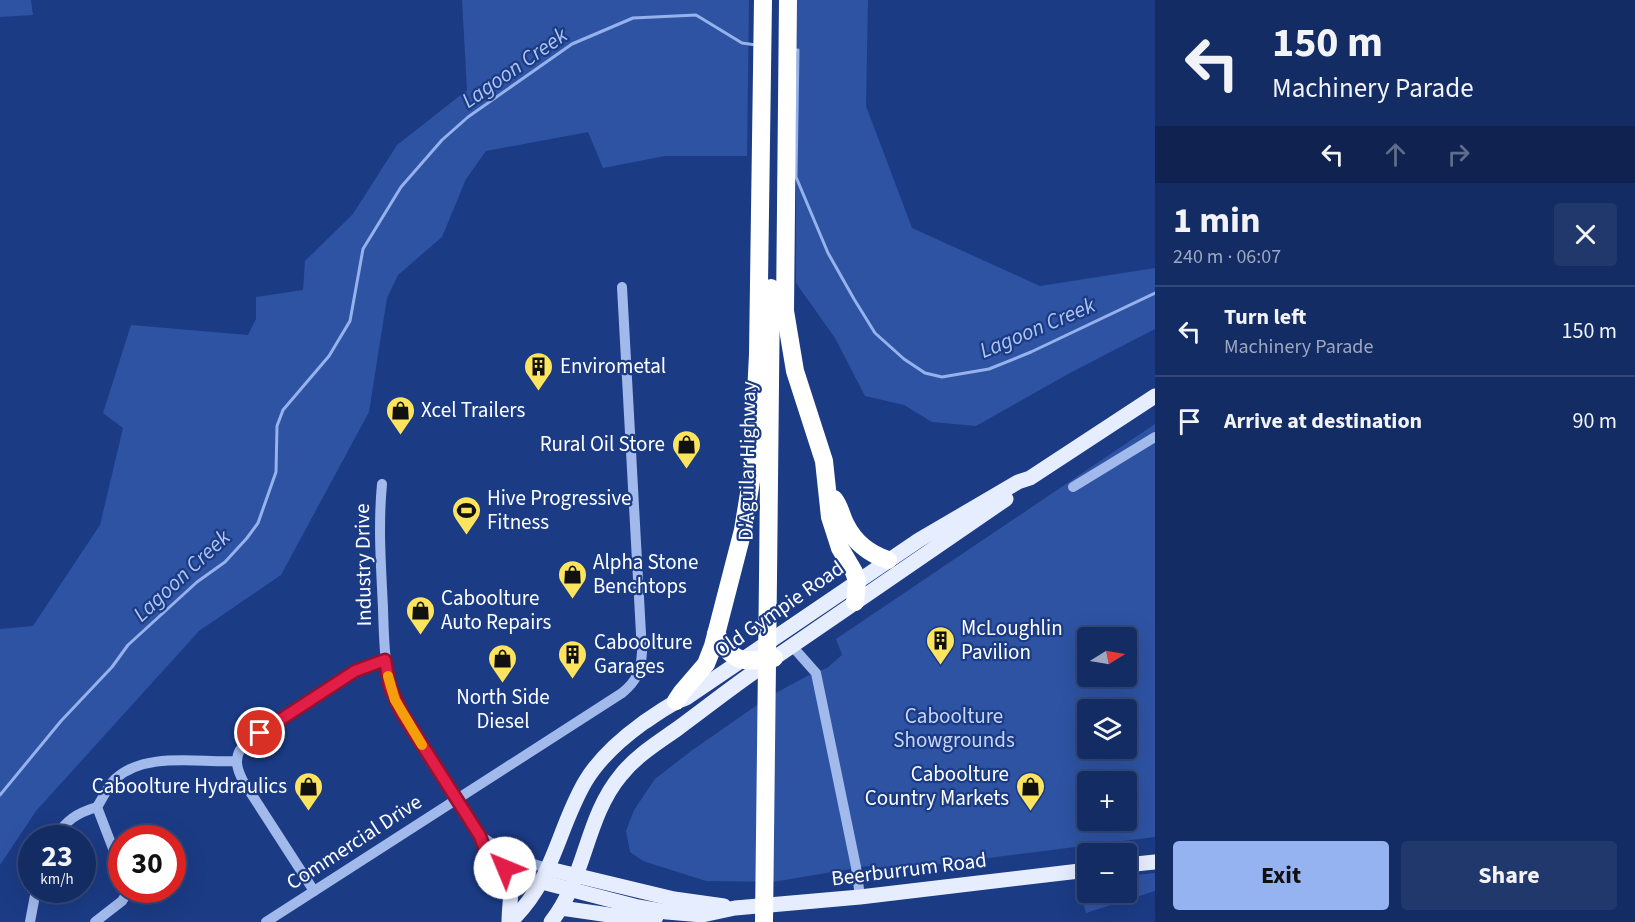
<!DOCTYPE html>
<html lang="en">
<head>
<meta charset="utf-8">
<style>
	body { margin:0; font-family:"Source Sans 3",sans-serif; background:#21386d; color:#f1f3f6; height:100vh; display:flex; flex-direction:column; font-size:22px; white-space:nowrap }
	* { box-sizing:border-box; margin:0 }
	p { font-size:20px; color:#9da7bf }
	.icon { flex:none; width:33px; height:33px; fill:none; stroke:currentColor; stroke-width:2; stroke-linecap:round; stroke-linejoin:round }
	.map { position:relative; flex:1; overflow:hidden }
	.side { display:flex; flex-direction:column; background:#142c64; width:480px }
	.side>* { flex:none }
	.top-card { background:#142c64; color:#f1f3f6; overflow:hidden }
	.needle { width:39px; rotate:79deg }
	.fabs { position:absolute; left:1077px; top:627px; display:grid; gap:12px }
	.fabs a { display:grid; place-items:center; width:60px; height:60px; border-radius:6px; background:#142c64; box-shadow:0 6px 24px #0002,0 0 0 2px #334878; font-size:30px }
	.speed { position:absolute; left:18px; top:825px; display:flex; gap:12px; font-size:30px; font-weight:700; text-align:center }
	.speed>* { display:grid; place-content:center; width:78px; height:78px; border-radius:50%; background:#142c64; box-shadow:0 6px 24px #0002,0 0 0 2px #334878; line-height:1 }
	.speed small { font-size:15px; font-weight:400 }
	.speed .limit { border:9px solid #d22; background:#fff; color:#111 }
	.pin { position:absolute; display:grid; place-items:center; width:51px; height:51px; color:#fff; margin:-26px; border:3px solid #fff; border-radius:50%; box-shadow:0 2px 6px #0007 }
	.me { position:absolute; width:66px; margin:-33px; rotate:315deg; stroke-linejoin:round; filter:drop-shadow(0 0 4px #0008) }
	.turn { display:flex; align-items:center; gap:21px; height:126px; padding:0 18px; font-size:27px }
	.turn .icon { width:78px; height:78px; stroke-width:2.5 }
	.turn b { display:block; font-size:42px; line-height:51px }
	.lanes { display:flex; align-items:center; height:57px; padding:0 18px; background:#0003; justify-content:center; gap:30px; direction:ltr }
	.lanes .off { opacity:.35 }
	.round { display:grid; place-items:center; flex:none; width:63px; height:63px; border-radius:6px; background:#21386d }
	.headline { display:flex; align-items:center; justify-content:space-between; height:102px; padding:0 18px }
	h1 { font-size:36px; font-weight:700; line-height:45px }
	.button { display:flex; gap:12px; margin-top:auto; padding:12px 18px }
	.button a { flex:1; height:69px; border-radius:6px; background:#95b2f1; color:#111; font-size:24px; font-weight:700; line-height:69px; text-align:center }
	.button a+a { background:#21386d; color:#f1f3f6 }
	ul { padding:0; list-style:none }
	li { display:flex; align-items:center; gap:18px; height:90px; padding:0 18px; border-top:2px solid #334878 }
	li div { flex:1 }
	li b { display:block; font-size:22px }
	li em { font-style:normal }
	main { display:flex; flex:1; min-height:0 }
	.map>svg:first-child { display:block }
</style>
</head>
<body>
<main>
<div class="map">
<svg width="1155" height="922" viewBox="0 0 1155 922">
	<rect width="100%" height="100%" fill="#1b3b85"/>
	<!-- green -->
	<g fill="#2e53a3" fill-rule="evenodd">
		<path d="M0,0H31L33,15L0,17Z"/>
		<path d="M462,0H749L747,156H665L603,168L588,132L486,151L466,179L442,237L398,275L387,298L369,412L281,575L199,631L36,811L0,865V629L33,626L100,525L123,428L103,413L131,325L248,335L256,319V297L303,290L305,261L353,214L397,145L467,90Z"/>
		<path d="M796,0H868L866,106L912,228L1040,286L1155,268V329L1068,374L976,426L932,422L904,405L865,396L835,338L796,283Z"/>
		<path d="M1155,424V837L901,869L868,866L773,882L706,881L643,861L630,852L626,831L634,810L655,779L691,751L770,696L811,674L827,668L842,655L836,639ZM1088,638H1126V676H1088ZM1088,710H1126V748H1088ZM1088,782H1126V820H1088Z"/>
		<path d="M1155,873V891L1086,913L1077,882L1087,881L1088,892H1126L1127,876Z"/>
	</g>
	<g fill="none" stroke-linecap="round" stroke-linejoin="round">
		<!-- stream -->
		<g stroke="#95b2ed" stroke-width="3">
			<path d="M795,50H798L796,177L828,253L854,299L875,333L904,359L925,373L942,377L989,369L1031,352L1155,293"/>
			<path d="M0,795L61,721L112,667L128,645L197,582L225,562L247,538L258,523L276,472L277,426L283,410L329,356L350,321L363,249L401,187L442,140L468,117L572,44L633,18L696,15L742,43L756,45"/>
		</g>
		<!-- minor -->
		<g stroke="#a2b9eb" stroke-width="10">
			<path d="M382,484C378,526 381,566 383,608C384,639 384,670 395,700L480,836C490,865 515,875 542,882"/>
			<path d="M1073,487L1155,437"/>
			<path d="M792,646L816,673L856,867L860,897"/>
			<path d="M97,807L122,872"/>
			<path d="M480,836L516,858L549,869"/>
			<path d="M55,838C66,820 77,813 97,807C103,798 108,786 115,779C146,751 198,763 237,761"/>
			<path d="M314,891L243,781C238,771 234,761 240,750C249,736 344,676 363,667C370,664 378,662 385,660"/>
			<path d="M30,922L36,890"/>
			<path d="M95,922L122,901L127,893L126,890"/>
			<path d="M266,922L622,693C637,681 641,670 642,652L622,287"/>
		</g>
		<!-- major -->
		<g stroke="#e6edff" stroke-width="15">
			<path d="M1126,865L1155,862"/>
			<path d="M549,869L674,899L724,906"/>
			<path d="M542,882L638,907L667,912L702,915L735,908L860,897L1088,870"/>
			<path d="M561,908L609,915L656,917"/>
			<path d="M509,922C509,905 513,889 510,872"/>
			<path d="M510,922C554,881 557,830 585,782C599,758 621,739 643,723C657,714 670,703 686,698L919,540L1018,482L1030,478L1155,396"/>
			<path d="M551,922C586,878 585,818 621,775C636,756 657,743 677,729C703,710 728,690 754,672C838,614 922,557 1006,499"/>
		</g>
		<!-- highway -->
		<g stroke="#fff" stroke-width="18">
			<path d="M788,0L785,311L795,371L824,461L830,517L840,548L854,572L857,581L855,602"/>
			<path d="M834,499C840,506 841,516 846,525C855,543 870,554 888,560"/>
			<path d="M768,577L771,288"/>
			<path d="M716,634C734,663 741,663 774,658"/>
			<path d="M676,701L682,692L706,664L713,646L743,530L752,475L758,354L763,0"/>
		</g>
		<!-- highway-bridge -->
		<path stroke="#fff" stroke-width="18" d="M764,922L768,577"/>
	</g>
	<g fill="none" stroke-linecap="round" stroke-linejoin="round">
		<defs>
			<path id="route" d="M260,733L355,671L385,660L390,687L402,713L480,836L484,847L505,868"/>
		</defs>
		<!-- route casing -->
		<use href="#route" stroke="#92132f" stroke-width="15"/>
		<!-- route -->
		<use href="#route" stroke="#e11d48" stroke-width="10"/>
		<!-- slow -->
		<path stroke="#f59e0b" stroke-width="10" d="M388,676L395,700L422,745"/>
	</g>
	<!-- icons -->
	<defs>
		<symbol id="building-pin" viewBox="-11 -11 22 30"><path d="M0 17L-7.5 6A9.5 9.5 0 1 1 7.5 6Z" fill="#fde45e" stroke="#1b3b85"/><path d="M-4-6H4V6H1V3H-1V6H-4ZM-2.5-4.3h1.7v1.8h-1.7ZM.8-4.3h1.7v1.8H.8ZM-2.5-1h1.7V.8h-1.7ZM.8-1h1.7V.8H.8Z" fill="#111"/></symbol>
		<symbol id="shop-pin" viewBox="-11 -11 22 30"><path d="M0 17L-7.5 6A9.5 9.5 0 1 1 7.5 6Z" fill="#fde45e" stroke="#1b3b85"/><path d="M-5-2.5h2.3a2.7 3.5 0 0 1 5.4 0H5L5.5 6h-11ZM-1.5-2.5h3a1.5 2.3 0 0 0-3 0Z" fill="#111"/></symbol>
		<symbol id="stadium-pin" viewBox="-11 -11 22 30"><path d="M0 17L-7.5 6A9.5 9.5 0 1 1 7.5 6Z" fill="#fde45e" stroke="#1b3b85"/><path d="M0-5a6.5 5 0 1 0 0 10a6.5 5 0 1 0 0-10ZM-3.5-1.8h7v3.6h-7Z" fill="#111"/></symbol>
	</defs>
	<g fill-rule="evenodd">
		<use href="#building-pin" x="522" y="350" width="33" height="45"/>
		<use href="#shop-pin" x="384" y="394" width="33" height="45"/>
		<use href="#shop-pin" x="670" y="428" width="33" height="45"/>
		<use href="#stadium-pin" x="450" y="494" width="33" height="45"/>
		<use href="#shop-pin" x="556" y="558" width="33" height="45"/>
		<use href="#shop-pin" x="404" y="594" width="33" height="45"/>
		<use href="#building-pin" x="924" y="624" width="33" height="45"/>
		<use href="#building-pin" x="556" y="638" width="33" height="45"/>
		<use href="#shop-pin" x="486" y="642" width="33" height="45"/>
		<use href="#shop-pin" x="292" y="770" width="33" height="45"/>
		<use href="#shop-pin" x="1014" y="770" width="33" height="45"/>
	</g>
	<g text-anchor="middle" stroke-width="4.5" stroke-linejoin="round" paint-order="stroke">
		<!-- poi labels -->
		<g font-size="21" fill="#fff" stroke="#1b3b85" text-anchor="start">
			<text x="560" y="373">Envirometal</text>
			<text x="421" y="417">Xcel Trailers</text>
			<text x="665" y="451" text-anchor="end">Rural Oil Store</text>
			<text x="487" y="505">Hive Progressive<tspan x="487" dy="24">Fitness</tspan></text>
			<text x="593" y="569">Alpha Stone<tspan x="593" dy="24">Benchtops</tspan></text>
			<text x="441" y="605">Caboolture<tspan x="441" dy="24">Auto Repairs</tspan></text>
			<text x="961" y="635">McLoughlin<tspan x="961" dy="24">Pavilion</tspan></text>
			<text x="594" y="649">Caboolture<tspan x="594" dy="24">Garages</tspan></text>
			<text x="503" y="704" text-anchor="middle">North Side<tspan x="503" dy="24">Diesel</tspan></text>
			<text x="1009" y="781" text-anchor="end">Caboolture<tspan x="1009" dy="24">Country Markets</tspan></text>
			<text x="287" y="793" text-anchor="end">Caboolture Hydraulics</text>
		</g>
		<!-- street labels -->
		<g font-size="21" fill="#fff" stroke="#1b3b85">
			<text transform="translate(747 461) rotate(-89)" y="7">D'Aguilar Highway</text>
			<text transform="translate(363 565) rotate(-91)" y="7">Industry Drive</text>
			<text transform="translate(779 609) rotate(-35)" y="7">Old Gympie Road</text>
			<text transform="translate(354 842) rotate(-33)" y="7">Commercial Drive</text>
			<text transform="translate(909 869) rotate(-7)" y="7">Beerburrum Road</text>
		</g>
		<!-- park labels -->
		<g font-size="21" fill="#c7d6f8" stroke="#1b3b85">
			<text x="954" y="723">Caboolture<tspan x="954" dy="24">Showgrounds</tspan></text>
		</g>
		<!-- water labels -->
		<g font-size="22" font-style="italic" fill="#adc4f3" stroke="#1b3b85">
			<text transform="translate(514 67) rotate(-35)" y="8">Lagoon Creek</text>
			<text transform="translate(1037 327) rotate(-23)" y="8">Lagoon Creek</text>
			<text transform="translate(181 575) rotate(-43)" y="8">Lagoon Creek</text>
		</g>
	</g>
</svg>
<div class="fabs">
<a><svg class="needle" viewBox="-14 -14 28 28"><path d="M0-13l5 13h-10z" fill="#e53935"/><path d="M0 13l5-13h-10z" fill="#9da7bf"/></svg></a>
<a><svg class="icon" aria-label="layers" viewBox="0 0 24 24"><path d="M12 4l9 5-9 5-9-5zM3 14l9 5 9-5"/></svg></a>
<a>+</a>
<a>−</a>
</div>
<div class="speed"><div>23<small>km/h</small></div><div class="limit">30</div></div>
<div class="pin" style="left:260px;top:733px;background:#d93025"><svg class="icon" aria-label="arrive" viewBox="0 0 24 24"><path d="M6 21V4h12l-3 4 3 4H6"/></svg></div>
<svg class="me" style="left:505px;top:868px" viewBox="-20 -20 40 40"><circle r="19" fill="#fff"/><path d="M0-13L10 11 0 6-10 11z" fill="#e11d48"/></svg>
</div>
<section class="side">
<div class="top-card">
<div class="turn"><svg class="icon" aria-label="left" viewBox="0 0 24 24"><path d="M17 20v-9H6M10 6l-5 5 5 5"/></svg><div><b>150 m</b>Machinery Parade</div></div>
<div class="lanes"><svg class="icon" aria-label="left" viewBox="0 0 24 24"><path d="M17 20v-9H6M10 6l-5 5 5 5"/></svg><svg class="icon off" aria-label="ahead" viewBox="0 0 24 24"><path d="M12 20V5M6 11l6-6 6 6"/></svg><svg class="icon off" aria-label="right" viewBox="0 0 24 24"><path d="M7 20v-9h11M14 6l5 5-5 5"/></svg></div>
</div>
<div class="headline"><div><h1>1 min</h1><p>240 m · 06:07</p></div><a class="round"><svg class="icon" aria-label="close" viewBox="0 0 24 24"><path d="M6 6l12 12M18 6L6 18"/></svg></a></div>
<ul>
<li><svg class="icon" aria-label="left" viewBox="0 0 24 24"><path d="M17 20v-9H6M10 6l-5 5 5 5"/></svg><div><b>Turn left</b><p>Machinery Parade</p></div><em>150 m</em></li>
<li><svg class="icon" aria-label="arrive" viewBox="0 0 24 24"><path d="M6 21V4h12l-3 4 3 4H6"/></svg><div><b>Arrive at destination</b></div><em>90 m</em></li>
</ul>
<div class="button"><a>Exit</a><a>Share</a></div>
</section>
</main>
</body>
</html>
